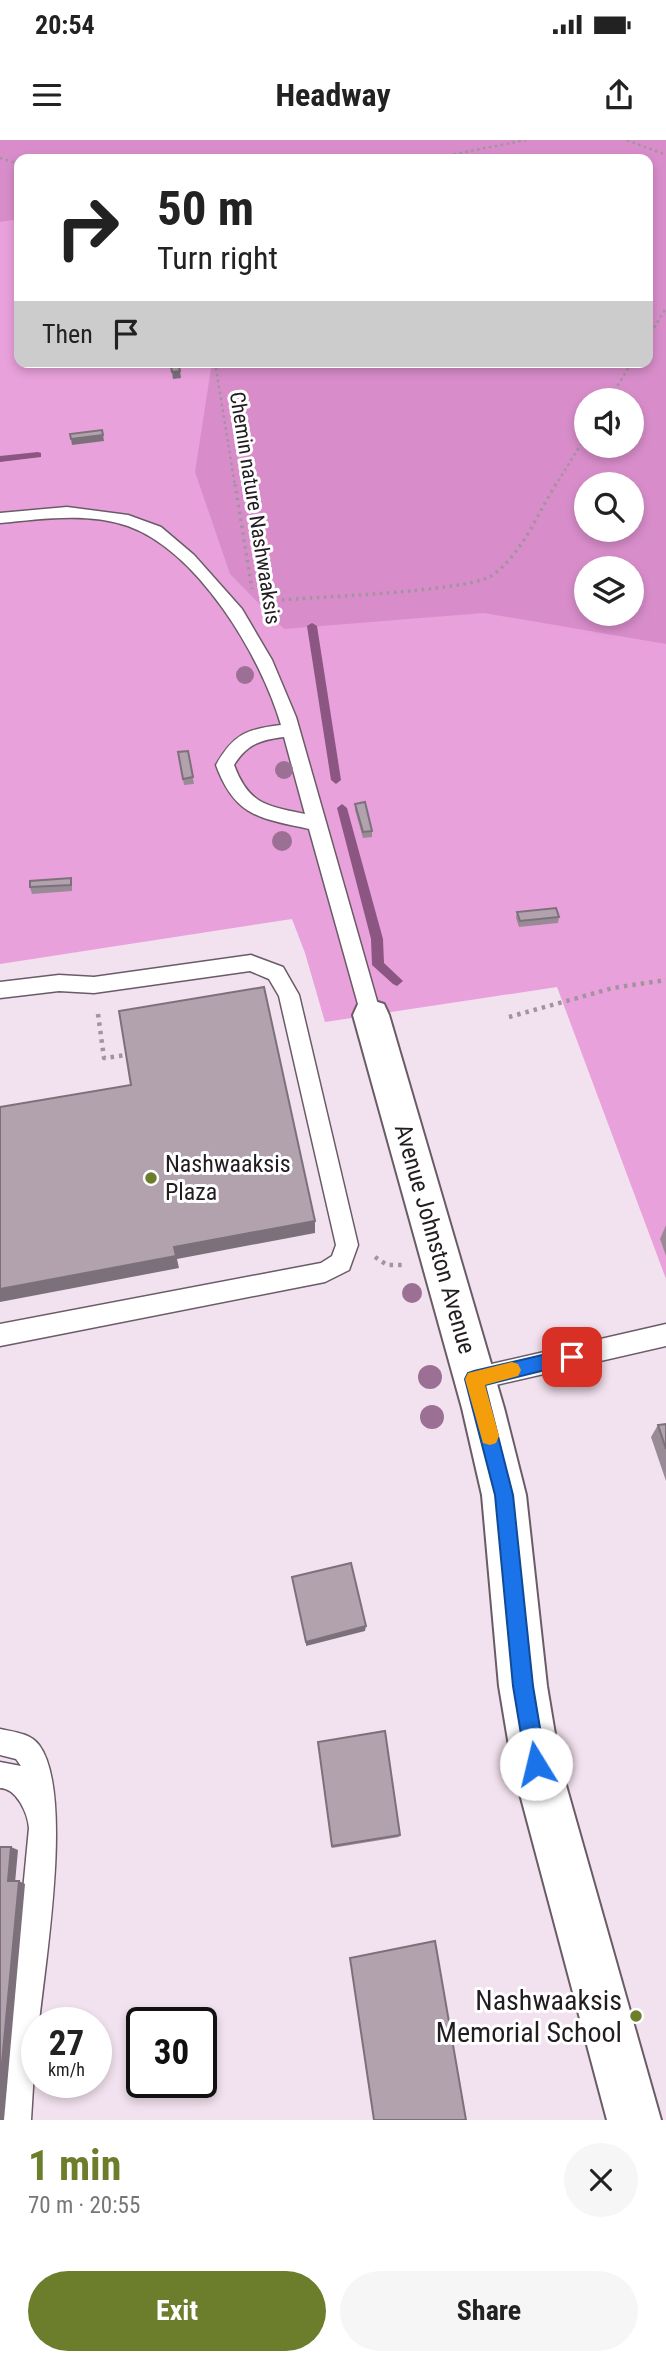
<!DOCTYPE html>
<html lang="en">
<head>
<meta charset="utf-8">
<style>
	body { margin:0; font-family:"Roboto Condensed",sans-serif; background:#f6f6f6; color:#222; height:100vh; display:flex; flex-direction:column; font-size:26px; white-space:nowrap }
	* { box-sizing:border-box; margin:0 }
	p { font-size:23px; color:#767676 }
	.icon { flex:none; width:38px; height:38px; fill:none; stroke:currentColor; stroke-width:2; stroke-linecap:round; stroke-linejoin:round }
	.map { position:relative; height:1980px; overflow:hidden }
	.sheet { display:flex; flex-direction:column; background:#fff; flex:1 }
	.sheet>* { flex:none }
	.top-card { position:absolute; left:14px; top:14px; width:639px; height:214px; border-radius:14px; box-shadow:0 4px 10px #0003; background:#fff; color:#222; overflow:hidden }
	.controls { position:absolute; left:574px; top:248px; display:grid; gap:14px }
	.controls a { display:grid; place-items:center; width:70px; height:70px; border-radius:50%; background:#fff; box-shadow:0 4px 10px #0003; font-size:35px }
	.speed { position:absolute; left:21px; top:1867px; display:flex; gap:14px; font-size:35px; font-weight:700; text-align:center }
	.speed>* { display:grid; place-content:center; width:91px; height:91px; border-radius:50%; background:#fff; box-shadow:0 4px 10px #0003; line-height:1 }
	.speed small { font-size:18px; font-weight:400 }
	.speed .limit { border:4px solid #111; border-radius:10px; background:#fff; color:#111 }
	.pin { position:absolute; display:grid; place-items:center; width:60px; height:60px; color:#fff; margin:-30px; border-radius:14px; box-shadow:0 4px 10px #0006 }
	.me { position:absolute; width:77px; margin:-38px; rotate:351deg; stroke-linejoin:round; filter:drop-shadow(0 0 5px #0008) }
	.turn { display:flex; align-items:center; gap:24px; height:147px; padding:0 28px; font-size:32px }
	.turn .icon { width:91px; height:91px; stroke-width:2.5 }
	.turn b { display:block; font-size:49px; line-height:60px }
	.then { display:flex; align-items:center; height:66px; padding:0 28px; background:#0003; gap:14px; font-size:26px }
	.round { display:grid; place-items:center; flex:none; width:74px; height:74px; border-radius:37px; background:#f6f6f6 }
	.overview { display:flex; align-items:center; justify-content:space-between; height:119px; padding:0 28px }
	h1 { font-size:42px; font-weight:700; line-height:52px; color:#6c7d2b }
	.primary-button { display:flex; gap:14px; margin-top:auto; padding:14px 28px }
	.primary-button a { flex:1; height:80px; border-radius:42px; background:#6c7d2b; color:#fff; font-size:28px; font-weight:700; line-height:80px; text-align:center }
	.primary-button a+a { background:#f6f6f6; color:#222 }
	.status { display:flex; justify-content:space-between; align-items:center; height:49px; padding:0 35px; background:#fff; direction:ltr }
	.status svg { height:19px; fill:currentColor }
	header { display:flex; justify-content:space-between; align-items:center; height:91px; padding:0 28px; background:#fff; font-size:32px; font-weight:700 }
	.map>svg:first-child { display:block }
</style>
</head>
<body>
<div class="status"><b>20:54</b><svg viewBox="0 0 49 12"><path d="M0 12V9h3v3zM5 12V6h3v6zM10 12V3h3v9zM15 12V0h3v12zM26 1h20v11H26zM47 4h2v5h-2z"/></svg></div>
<header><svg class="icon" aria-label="menu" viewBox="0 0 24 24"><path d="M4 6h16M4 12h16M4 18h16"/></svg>Headway<svg class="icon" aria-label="share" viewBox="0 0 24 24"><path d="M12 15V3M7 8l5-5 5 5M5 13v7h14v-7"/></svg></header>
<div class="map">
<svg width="666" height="1980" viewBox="0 0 666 1980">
	<rect width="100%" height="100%" fill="#f2e1ee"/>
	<!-- green -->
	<path fill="#e9a1db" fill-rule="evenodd" d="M0,0H666V1139L557,847L325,882L305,813L292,779L0,824ZM19,19H648V222H19ZM586,261H632V306H586ZM586,345H632V390H586ZM586,429H632V474H586Z"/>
	<!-- forest -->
	<path fill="#d88dca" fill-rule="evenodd" d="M0,0H666V504L484,473L284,489L230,434L195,332L212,222H648V19H19V79L0,82ZM586,261H632V306H586ZM586,345H632V390H586ZM586,429H632V474H586Z"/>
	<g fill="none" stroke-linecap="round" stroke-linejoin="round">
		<!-- stream -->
		<g fill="#8b5682" fill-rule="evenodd">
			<path d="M38,312L41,313V317L0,322V316Z"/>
			<path d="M312,483L317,486L341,640L336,644L331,640L307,486Z"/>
			<path d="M342,664L347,668L383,799L384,823L403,841L397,846L393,844L372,825L371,799L337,668Z"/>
		</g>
		<defs>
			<g id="service">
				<path d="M67,367L128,375L161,387L194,415L242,469L272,520L296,577L381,875L378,881H364L361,875L309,689C260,678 235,677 216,625C233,595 246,589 281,585C261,516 198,411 128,386C88,372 41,379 0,383V373ZM284,597L305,674C267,666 249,665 234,625C247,604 260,600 284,597Z"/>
				<path d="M251,815L283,827L299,855L358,1105L349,1130L325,1142L0,1206V1184L321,1123L332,1116L336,1105L279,856L269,839L250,831L94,853L59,851L0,858V842L59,835L94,837Z"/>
				<path d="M666,1184V1206L474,1250L466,1247L462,1239L466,1231L474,1228Z"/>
				<path d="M0,1589C14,1592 30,1593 39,1605C74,1652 45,1822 39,1883H37L31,1980H1L29,1688C28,1674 17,1648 0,1648V1622L21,1626L16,1619L0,1615Z"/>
			</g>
			<path id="minor" d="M371,860L384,864L389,875L504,1268L526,1355L547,1546L560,1624L661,1980H607L512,1624L499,1546L482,1355L462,1268L353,875L358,864Z"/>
		</defs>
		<!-- service casing -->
		<use href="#service" stroke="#6a5c67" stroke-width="3"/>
		<!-- minor casing -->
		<use href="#minor" stroke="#6a5c67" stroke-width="4"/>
		<!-- path-far2 -->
		<g stroke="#a1949e" stroke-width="2.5" stroke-dasharray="2.5 3.5" stroke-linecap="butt">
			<path d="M627,0L666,15"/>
			<path d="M0,18L19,24"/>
			<path d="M430,19L526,0"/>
			<path d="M648,198L666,168"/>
			<path d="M215,222L235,346"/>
			<path d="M608,261L632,222"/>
			<path d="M555,346L586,296"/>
		</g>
		<!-- path-far1 -->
		<g stroke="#a1949e" stroke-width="3.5" stroke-dasharray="2.5 4.5" stroke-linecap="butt">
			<path d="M235,344L252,449"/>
			<path d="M261,461C301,458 466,452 491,436C521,416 538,373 556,344"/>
		</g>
		<!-- path -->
		<g stroke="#a1949e" stroke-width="4.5" stroke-dasharray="3.5 5" stroke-linecap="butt">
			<path d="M98,874L104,918L127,915"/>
			<path d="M509,877L613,848L666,840"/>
			<path d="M375,1117L387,1125H402"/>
		</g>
		<!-- service -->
		<use href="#service" fill="#fff" fill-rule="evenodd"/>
		<!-- minor -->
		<use href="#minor" fill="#fff" fill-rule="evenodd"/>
	</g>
	<!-- trees -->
	<g fill="#9c7095">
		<circle cx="245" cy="535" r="9"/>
		<circle cx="284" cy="630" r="9"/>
		<circle cx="282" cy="701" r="10"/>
		<circle cx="412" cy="1153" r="10"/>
		<circle cx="430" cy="1237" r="12"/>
		<circle cx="432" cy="1277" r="12"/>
	</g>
	<!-- wall -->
	<g fill="#988b96">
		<path d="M188,611L194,644L184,645L178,612Z"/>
		<path d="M355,664L372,691V697L363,698L355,670Z"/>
		<path d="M72,744V751L32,754L30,747Z"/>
		<path d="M517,772L559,777L558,783L519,787L516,778Z"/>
		<path d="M666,1085V1116L660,1099Z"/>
		<path d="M666,1284V1341L651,1297L658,1285Z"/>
		<path d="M318,1602L400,1695L399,1697L332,1708Z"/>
	</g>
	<!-- shaded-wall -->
	<g fill="#7c717a">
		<path d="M180,231L181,238L173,239L172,232Z"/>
		<path d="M103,295L104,301L72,305L71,299Z"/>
		<path d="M315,1081V1093L177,1119L179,1128L0,1162V1149L174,1107Z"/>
		<path d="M366,1486L365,1491L306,1506V1502Z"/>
		<path d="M11,1707L18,1710L15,1743L8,1741Z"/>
		<path d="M19,1741L25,1744L4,1980H0V1944Z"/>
	</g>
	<!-- building -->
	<g fill="#b1a2ae" stroke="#7c717a" stroke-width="2">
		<path d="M170,222H178L180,231L172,232Z"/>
		<path d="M102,290L103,295L71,299L70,294Z"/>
		<path d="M188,611L193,637L183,639L178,612Z"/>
		<path d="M365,662L372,691L363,692L355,664Z"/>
		<path d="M71,738V745L30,747V741Z"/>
		<path d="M556,768L559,777L520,781L517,772Z"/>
		<path d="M264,847L315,1081L174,1107L176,1116L0,1149V967L131,945L119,871Z"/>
		<path d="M666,1284V1309L658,1285Z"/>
		<path d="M351,1423L366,1486L306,1502L292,1437Z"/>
		<path d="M385,1591L400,1695L332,1706L318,1602Z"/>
		<path d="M0,1707H11L8,1741H19L0,1944Z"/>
		<path d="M435,1801L466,1980H374L350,1818Z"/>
	</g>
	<!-- route -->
	<path fill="#1a73e8" stroke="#114b97" stroke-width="2" d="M572,1208L578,1211L581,1217L578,1222L485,1245L513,1355L533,1546L546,1624L543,1631L536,1634L529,1631L526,1624L513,1546L495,1355L465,1239L468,1233L474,1231Z"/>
	<!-- slow -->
	<path fill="#f59e0b" d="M512,1222L518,1224L521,1230L518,1236L485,1245L499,1296L496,1303L490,1305L483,1303L481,1296L465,1239L468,1233Z"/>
	<!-- markers -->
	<g fill="#6c7d2b" stroke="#fff" stroke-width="2.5">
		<circle cx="151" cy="1038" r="7"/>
		<circle cx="636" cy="1876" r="7"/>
	</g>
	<g text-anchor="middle" stroke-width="6" stroke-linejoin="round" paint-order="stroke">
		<!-- far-street labels -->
		<g font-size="21" fill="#221c21" stroke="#fff">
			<text transform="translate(255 368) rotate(81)" y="7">Chemin nature Nashwaaksis</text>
		</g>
		<!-- poi labels -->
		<g font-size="24" fill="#221c21" stroke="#fff" text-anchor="start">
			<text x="165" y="1032">Nashwaaksis<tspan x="165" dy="28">Plaza</tspan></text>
		</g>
		<!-- street labels -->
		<g font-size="24" fill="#221c21" stroke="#fff">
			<text transform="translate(435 1099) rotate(74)" y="8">Avenue Johnston Avenue</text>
		</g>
		<!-- near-poi labels -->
		<g font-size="28" fill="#221c21" stroke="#fff" text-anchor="end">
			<text x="622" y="1870">Nashwaaksis<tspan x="622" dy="32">Memorial School</tspan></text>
		</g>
	</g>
</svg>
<div class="controls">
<a><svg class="icon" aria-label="sound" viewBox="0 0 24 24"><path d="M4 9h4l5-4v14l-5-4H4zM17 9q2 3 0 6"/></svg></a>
<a><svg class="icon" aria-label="search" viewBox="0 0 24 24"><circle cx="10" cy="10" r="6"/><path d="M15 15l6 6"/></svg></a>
<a><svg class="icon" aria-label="layers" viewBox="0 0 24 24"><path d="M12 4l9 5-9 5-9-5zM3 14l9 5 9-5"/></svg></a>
</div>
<div class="speed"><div>27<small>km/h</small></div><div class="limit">30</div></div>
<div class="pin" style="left:572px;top:1217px;background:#d93025"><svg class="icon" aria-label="arrive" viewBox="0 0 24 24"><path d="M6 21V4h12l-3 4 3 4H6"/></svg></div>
<svg class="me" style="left:536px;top:1624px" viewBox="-20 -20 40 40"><circle r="19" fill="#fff"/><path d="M0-13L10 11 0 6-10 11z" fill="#1a73e8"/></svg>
<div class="top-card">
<div class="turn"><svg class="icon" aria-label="right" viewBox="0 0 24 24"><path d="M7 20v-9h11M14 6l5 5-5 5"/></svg><div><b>50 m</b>Turn right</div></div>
<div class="then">Then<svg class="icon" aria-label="arrive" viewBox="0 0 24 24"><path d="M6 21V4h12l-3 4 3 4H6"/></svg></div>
</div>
</div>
<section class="sheet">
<div class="overview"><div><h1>1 min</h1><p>70 m · 20:55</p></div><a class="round"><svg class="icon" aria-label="close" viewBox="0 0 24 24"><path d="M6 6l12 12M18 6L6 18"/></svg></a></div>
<div class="primary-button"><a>Exit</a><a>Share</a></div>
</section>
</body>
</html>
